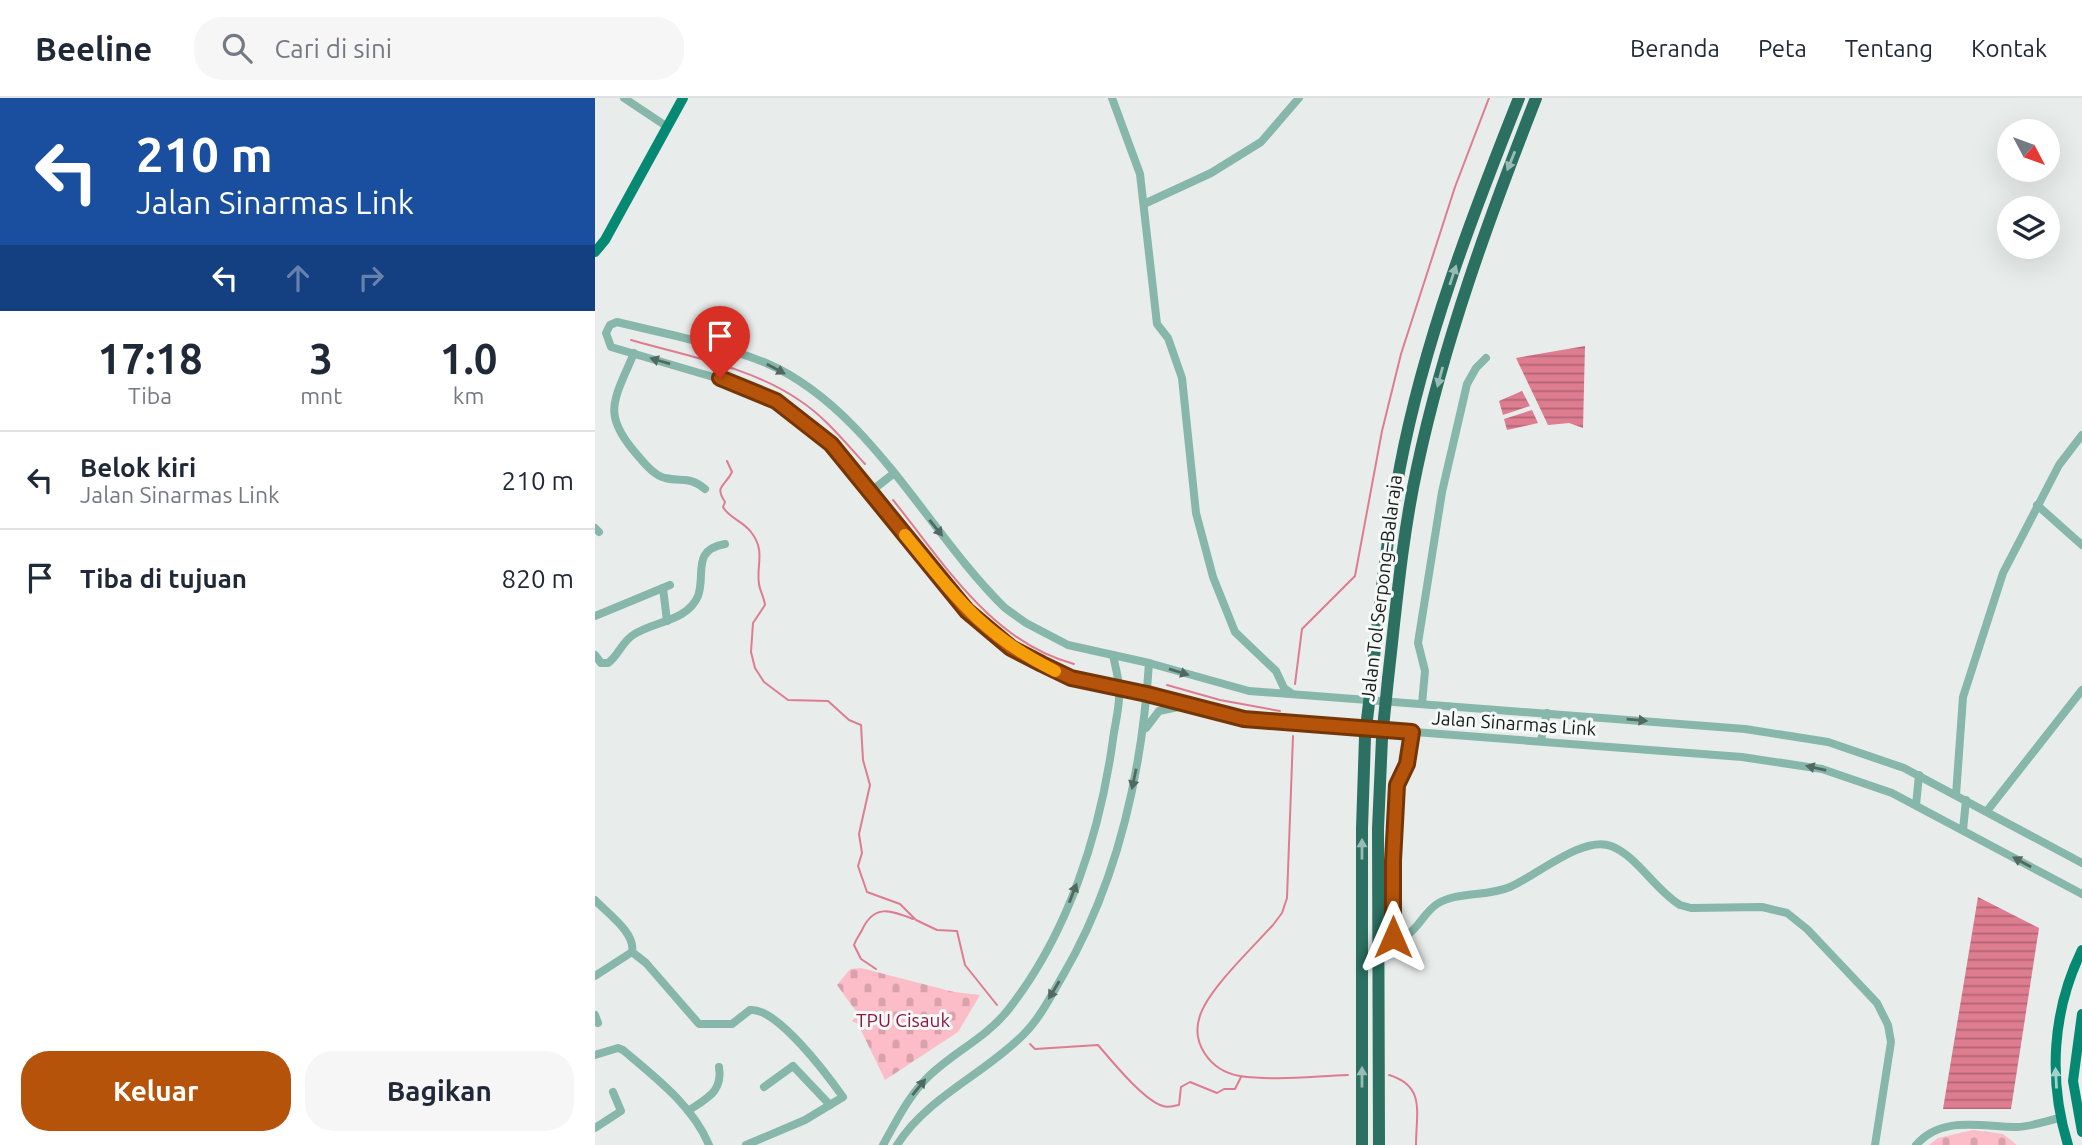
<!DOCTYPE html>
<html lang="id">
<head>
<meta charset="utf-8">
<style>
	body { margin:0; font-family:Ubuntu,sans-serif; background:#f6f6f7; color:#1f2937; height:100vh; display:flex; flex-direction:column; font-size:26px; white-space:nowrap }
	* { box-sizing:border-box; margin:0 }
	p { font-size:23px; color:#747a83 }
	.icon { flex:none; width:38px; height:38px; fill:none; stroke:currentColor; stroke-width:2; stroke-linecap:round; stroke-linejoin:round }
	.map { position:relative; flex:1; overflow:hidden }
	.panel { display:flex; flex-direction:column; background:#fff; width:595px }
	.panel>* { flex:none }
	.banner { background:#1a4fa0; color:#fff; overflow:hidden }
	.needle { width:46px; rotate:131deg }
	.fabs { position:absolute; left:1402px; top:21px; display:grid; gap:14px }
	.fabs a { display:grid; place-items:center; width:63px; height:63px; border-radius:50%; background:#fff; box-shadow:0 7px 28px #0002; font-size:35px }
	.pin { position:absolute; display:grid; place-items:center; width:60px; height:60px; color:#fff; margin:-72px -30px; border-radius:50% 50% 50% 0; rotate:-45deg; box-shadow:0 0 7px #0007 }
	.pin .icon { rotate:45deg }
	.me { position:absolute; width:77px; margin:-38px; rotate:0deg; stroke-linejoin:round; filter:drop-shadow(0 0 5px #0008) }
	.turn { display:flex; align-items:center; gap:24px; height:147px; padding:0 21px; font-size:32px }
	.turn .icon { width:91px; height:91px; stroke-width:2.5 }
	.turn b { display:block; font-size:49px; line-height:60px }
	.lanes { display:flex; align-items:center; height:66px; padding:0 21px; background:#0003; justify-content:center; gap:35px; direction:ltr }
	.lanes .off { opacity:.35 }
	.eta { display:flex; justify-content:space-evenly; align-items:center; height:119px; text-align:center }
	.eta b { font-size:42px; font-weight:600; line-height:49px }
	.action { display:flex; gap:14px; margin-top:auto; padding:14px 21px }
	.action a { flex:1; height:80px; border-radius:28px; background:#b45309; color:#fff; font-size:28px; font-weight:600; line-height:80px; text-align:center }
	.action a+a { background:#f6f6f7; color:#1f2937 }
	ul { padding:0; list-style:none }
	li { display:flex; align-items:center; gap:21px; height:98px; padding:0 21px; border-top:2px solid #e0e1e3 }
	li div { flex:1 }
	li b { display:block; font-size:26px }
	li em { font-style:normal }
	header { display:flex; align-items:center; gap:42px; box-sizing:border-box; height:98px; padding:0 35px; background:#fff; border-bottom:2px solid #e0e1e3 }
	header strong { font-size:33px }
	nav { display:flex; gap:38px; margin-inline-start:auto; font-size:24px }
	.search { width:490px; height:63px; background:#f6f6f7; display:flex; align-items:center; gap:18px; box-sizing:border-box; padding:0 24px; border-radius:28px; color:#747a83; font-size:26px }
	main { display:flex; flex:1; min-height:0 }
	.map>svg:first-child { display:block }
</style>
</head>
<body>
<header>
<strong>Beeline</strong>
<div class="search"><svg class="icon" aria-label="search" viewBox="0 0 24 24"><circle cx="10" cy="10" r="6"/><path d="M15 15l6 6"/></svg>Cari di sini</div>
<nav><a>Beranda</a><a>Peta</a><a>Tentang</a><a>Kontak</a></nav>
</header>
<main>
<section class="panel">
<div class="banner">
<div class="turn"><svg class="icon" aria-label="left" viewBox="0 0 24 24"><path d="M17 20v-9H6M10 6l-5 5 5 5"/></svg><div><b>210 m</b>Jalan Sinarmas Link</div></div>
<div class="lanes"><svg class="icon" aria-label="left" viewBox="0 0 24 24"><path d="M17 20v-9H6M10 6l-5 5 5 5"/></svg><svg class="icon off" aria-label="ahead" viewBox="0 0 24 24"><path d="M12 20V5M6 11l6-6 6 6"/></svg><svg class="icon off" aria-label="right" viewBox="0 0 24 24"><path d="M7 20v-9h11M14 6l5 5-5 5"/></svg></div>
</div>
<div class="eta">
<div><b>17:18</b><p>Tiba</p></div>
<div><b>3</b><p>mnt</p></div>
<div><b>1.0</b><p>km</p></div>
</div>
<ul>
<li><svg class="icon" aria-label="left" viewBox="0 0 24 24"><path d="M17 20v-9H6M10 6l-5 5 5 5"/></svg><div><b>Belok kiri</b><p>Jalan Sinarmas Link</p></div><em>210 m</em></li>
<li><svg class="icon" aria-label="arrive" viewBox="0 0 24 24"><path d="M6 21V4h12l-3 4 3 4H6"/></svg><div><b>Tiba di tujuan</b></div><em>820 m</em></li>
</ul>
<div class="action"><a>Keluar</a><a>Bagikan</a></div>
</section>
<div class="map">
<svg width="1487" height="1047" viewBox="0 0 1487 1047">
	<defs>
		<pattern id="cemetery-stones" width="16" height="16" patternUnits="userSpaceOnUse" patternTransform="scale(1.75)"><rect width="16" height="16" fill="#fdbdc8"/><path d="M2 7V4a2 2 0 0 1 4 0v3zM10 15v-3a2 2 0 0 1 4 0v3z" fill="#d8a2ab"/></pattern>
		<pattern id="water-rules" width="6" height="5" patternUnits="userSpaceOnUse" patternTransform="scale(1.75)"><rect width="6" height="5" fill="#de7c90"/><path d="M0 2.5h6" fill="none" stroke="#b36575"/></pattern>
	</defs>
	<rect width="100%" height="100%" fill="#e8eceb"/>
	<!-- cemetery -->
	<g fill="url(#cemetery-stones)">
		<path d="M266,870L359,894L385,897L363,934L290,982L263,926L257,923L263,916L242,887L255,871Z"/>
		<path d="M1378,1032L1408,1036L1422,1047H1334L1343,1040Z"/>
	</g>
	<!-- water -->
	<g fill="url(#water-rules)">
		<path d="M990,248L988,330L974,325L953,327L921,260Z"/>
		<path d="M927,293L935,308L908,317L904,303Z"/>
		<path d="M937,312L943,325L912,332L909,321Z"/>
		<path d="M1383,799L1444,830L1416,1011H1348Z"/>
	</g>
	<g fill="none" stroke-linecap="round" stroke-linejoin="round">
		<!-- stream -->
		<g stroke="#de7c90" stroke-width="2">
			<path d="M36,242C91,258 156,269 204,302C230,319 249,343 270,366"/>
			<path d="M132,363L137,374C130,389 119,387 130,404L128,409C134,420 148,423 156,434C171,453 161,467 164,486C165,493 169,499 170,507L158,525L156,554L160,570L169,584L193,602L233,603L254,622L266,627L268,662L275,687L264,736L267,755L263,768L272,794L305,806L321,822L342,832L362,833L370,867L402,907"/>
			<path d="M298,402C349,465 396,544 479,566"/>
			<path d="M700,586L707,531L760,478L787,333L806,256L860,89L894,0"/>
			<path d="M572,587L625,602L685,613"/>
			<path d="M698,638L692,800L687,815L678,827C658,849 616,889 606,915C594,944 615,973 645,978C679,983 719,978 753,977"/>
			<path d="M281,871L266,861L259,847C261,841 264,838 267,832C279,806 295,812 318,821"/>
			<path d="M435,946L440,951L503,947C516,962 549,1003 568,1008C573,1010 578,1008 584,1007L586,989L595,984L622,995L629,991H640L646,979"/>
			<path d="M794,977C831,988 821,1015 821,1047"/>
		</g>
		<!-- minor -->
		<g stroke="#86b7aa" stroke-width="8">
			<path d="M29,0L71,28"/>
			<path d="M517,0L545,76L562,226L573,240L587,280L601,415L618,479L640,534L681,573L689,590L696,595"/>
			<path d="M549,106L616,75L666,44L704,0"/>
			<path d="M39,255C19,303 5,316 44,359C51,367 59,377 70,380C87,384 95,378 110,391"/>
			<path d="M275,394L298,376"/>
			<path d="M1442,407L1487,447"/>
			<path d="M0,430L4,434"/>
			<path d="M68,490L72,523"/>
			<path d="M0,518L75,487"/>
			<path d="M0,557L6,565H13C23,558 27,544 38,537C58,523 92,524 103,498C111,476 96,452 130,446"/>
			<path d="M827,606L830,573L823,545L847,394L872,286L881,270L891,260"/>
			<path d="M551,630L564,613L588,608"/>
			<path d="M817,634L812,666L802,687L798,840C821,841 825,817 842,806C862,793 892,799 915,789C941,778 988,737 1016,748C1041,757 1061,793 1085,807L1096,810L1167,809L1192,815L1212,831L1282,905L1293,927L1296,944L1280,1047"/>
			<path d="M946,642L952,615"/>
			<path d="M1361,697L1368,599L1408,475L1464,367L1487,337"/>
			<path d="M1321,707L1324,677"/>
			<path d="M1392,713L1487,592"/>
			<path d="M1368,732L1371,702"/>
			<path d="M1487,765L1309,670L1233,644L1150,631L654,593L554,565L473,547L431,525L410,510C332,434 274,309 171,265C124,246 71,236 22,224L15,227L11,235L16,249L159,291L181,303L236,346L372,513L416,549L476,580L552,596L648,621L1147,659L1227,671L1297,695L1487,796"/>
			<path d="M0,802C12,815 41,835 37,854"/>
			<path d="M0,878L37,854L51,865L104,926H137L155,912C182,909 233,978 248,999L210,1022L151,1047"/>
			<path d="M0,917L3,925"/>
			<path d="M0,957L23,950L28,952C60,979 98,1008 114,1047"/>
			<path d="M169,989L198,968L235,1007"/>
			<path d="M93,1013C112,1000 128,994 124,969"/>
			<path d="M0,1030L26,1013L18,994"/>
			<path d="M288,1047C301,1024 313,999 332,980C357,955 391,940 413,912C473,836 505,736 518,641C520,625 526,605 524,588C523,578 520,567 518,557"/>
			<path d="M302,1047C332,999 390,976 429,936C445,920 456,898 467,879C523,784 547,674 554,565"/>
			<path d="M1321,1047C1347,1017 1386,1029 1421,1029C1435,1029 1451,1023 1465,1020"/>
		</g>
		<!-- major -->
		<g stroke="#068973" stroke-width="10">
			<path d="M0,154L10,142L88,0"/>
			<path d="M1487,916L1478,983L1487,1034"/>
			<path d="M1473,1047C1453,982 1457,913 1487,852"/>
		</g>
		<!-- highway -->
		<g stroke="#2b7061" stroke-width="12">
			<path d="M777,579C784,509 792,438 805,369C829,243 877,118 924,0"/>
			<path d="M793,581C801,511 807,439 822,370C849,243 894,120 941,0"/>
			<path d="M767,1047V731L770,639"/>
			<path d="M784,1047L783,731L787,640"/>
		</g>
		<!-- highway-bridge -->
		<g stroke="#2b7061" stroke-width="12">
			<path d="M770,639L777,579"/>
			<path d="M787,640L793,581"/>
		</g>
	</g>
	<!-- one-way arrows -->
	<defs><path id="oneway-solid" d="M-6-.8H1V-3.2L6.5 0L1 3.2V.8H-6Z" transform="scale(1.75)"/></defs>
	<g fill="#9abbb4">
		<use href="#oneway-solid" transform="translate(916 63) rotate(112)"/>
		<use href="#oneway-solid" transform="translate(858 177) rotate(-72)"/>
		<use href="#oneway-solid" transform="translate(845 279) rotate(105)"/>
		<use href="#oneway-solid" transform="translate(767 751) rotate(-90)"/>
		<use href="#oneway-solid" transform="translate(767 979) rotate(-90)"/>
	</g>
	<g fill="#506a62">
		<use href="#oneway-solid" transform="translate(65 263) rotate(-164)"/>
		<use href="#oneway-solid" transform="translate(181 271) rotate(28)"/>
		<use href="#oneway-solid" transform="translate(341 430) rotate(51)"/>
		<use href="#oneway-solid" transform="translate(584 574) rotate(17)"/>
		<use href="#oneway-solid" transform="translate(1042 622) rotate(5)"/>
		<use href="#oneway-solid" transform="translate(1221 670) rotate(-167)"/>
		<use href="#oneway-solid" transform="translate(539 681) rotate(102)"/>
		<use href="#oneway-solid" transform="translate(1427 764) rotate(-151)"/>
		<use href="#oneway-solid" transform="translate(478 795) rotate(-69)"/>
		<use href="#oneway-solid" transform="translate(459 892) rotate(121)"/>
		<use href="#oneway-solid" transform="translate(324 989) rotate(-51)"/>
	</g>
	<use fill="#a1d2c9" href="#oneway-solid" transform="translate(1461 980) rotate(-93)"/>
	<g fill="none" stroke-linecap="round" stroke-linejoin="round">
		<defs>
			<path id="route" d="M125,280L181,303L236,346L372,513L416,550L447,566L476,580L552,596L649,621L817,634L812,666L802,687L798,763V839"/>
		</defs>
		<!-- route casing -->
		<use href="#route" stroke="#753606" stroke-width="18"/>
		<!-- route -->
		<use href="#route" stroke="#b45309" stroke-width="12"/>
		<!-- slow -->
		<path stroke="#f59e0b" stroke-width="12" d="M310,437C361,499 386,536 460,573"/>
	</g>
	<g text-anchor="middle" stroke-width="6" stroke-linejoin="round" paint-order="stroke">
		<!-- street labels -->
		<g font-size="19" fill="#1a1c1b" stroke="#f5f9f8">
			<text transform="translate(786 490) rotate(-83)" y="7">Jalan Tol Serpong–Balaraja</text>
			<text transform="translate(919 625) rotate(4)" y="7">Jalan Sinarmas Link</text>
		</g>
		<!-- park labels -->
		<g font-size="19" fill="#8c173e" stroke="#f5f9f8">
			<text x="308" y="929">TPU Cisauk</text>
		</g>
	</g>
</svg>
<div class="fabs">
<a><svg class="needle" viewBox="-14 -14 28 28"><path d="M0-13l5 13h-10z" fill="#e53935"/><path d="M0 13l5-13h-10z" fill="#747a83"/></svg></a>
<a><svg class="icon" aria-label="layers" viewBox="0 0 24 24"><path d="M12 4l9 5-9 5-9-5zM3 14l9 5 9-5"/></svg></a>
</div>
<div class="pin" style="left:125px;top:280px;background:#d93025"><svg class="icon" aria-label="arrive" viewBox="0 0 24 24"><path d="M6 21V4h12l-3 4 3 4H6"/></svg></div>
<svg class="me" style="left:798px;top:839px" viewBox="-20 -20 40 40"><path d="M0-17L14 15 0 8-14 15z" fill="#b45309" stroke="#fff" stroke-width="4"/></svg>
</div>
</main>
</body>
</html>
